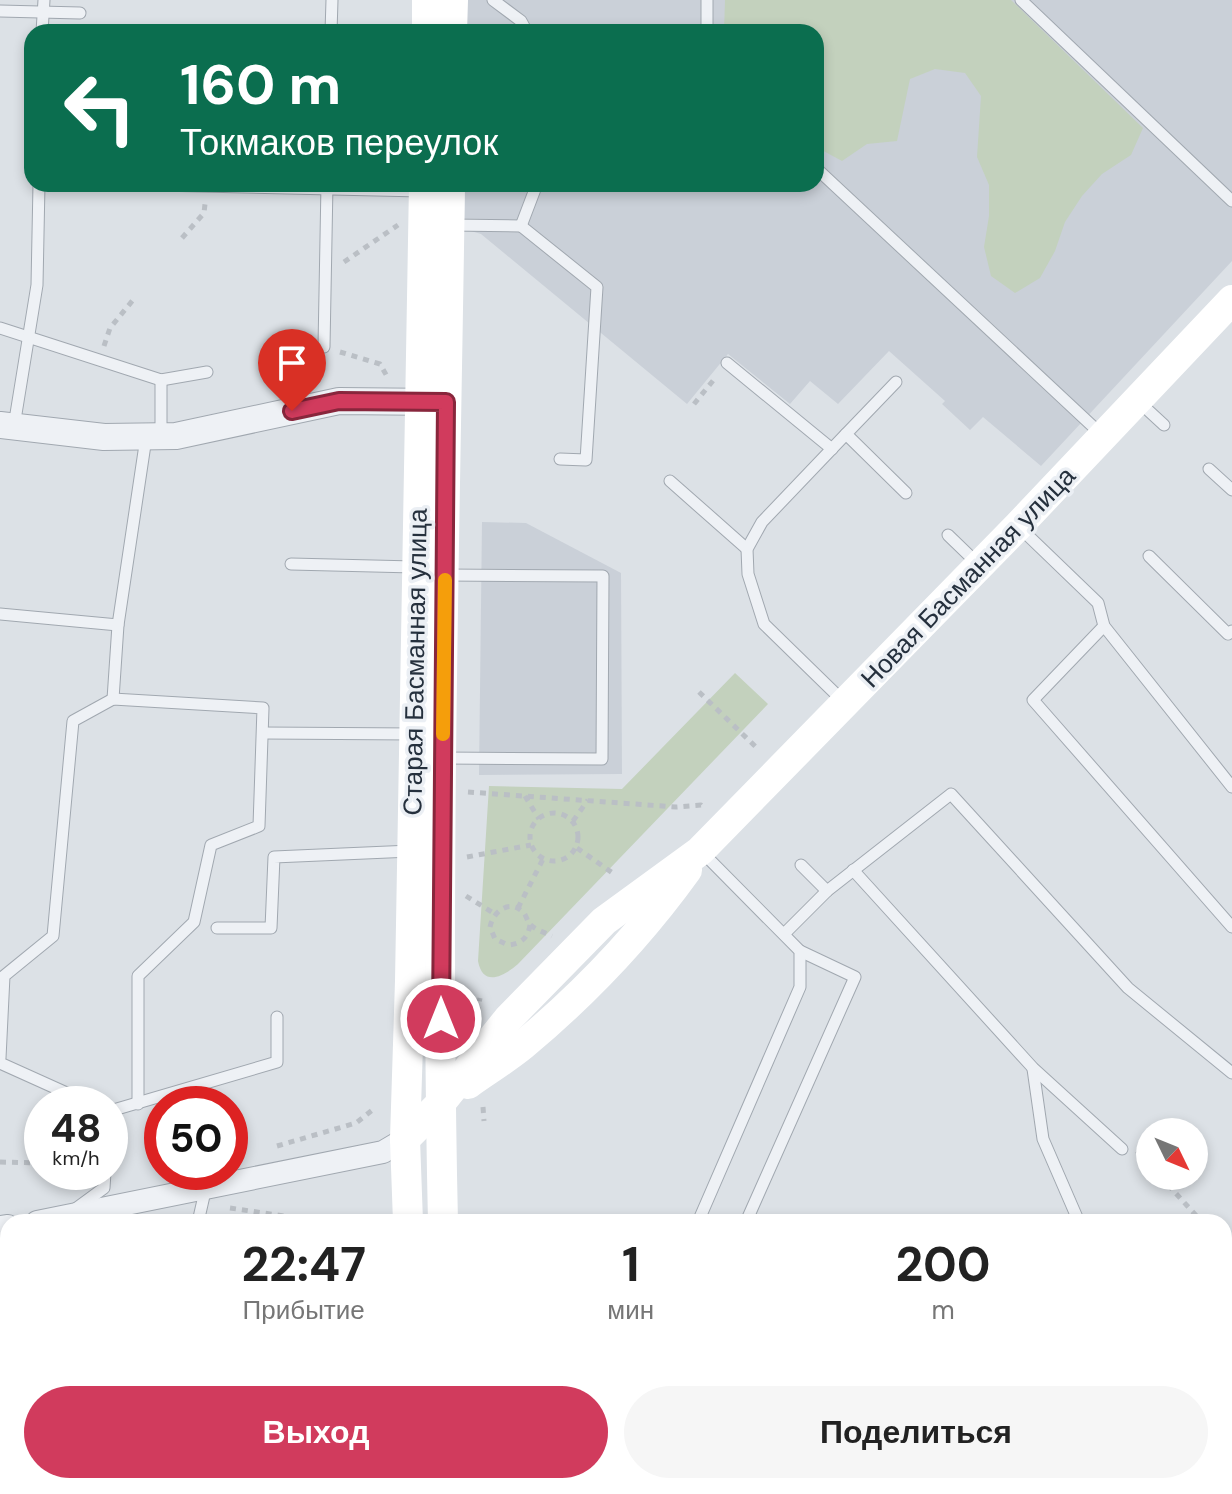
<!DOCTYPE html>
<html lang="ru">
<head>
<meta charset="utf-8">
<style>
	body { margin:0; font-family:"DM Sans",sans-serif; background:#f6f6f6; color:#222; height:100vh; display:flex; flex-direction:column; font-size:30px; white-space:nowrap }
	* { box-sizing:border-box; margin:0 }
	p { font-size:26px; color:#767676 }
	.icon { flex:none; width:44px; height:44px; fill:none; stroke:currentColor; stroke-width:2; stroke-linecap:round; stroke-linejoin:round }
	.map { position:relative; flex:1; overflow:hidden }
	.sheet { position:absolute; left:0px; top:1214px; width:1232px; height:280px; display:flex; flex-direction:column; background:#fff; border-radius:24px 24px 0 0; box-shadow:0 4px 12px #0003 }
	.sheet>* { flex:none }
	.guide { position:absolute; left:24px; top:24px; width:800px; height:168px; border-radius:24px; box-shadow:0 4px 12px #0003; background:#0b6e4f; color:#fff; overflow:hidden }
	.needle { width:52px; rotate:133deg }
	.buttons { position:absolute; left:1136px; top:1118px; display:grid; gap:16px }
	.buttons a { display:grid; place-items:center; width:72px; height:72px; border-radius:50%; background:#fff; box-shadow:0 4px 12px #0003; font-size:40px }
	.speed { position:absolute; left:24px; top:1086px; display:flex; gap:16px; font-size:40px; font-weight:700; text-align:center }
	.speed>* { display:grid; place-content:center; width:104px; height:104px; border-radius:50%; background:#fff; box-shadow:0 4px 12px #0003; line-height:1 }
	.speed small { font-size:20px; font-weight:400 }
	.speed .limit { border:12px solid #d22; background:#fff; color:#111 }
	.pin { position:absolute; display:grid; place-items:center; width:68px; height:68px; color:#fff; margin:-82px -34px; border-radius:50% 50% 50% 0; rotate:-45deg; box-shadow:0 0 8px #0007 }
	.pin .icon { rotate:45deg }
	.me { position:absolute; width:88px; margin:-44px; rotate:0deg; stroke-linejoin:round; filter:drop-shadow(0 0 6px #0008) }
	.turn { display:flex; align-items:center; gap:28px; height:168px; padding:0 24px; font-size:36px }
	.turn .icon { width:104px; height:104px; stroke-width:2.5 }
	.turn b { display:block; font-size:56px; line-height:68px }
	.eta { display:flex; justify-content:space-evenly; align-items:center; height:136px; text-align:center }
	.eta b { font-size:48px; font-weight:700; line-height:56px }
	.action { display:flex; gap:16px; margin-top:auto; padding:16px 24px }
	.action a { flex:1; height:92px; border-radius:48px; background:#d13b5d; color:#fff; font-size:32px; font-weight:700; line-height:92px; text-align:center }
	.action a+a { background:#f6f6f6; color:#222 }
	.map>svg:first-child { display:block }
</style>
</head>
<body>
<div class="map">
<svg width="1232" height="1494" viewBox="0 0 1232 1494">
	<rect width="100%" height="100%" fill="#dce1e6"/>
	<!-- built -->
	<g fill="#cad0d8">
		<path d="M467,0H1232V261L1041,466L983,417L970,430L942,404L945,401L889,351L838,404L810,381L790,404L728,354L687,404L481,234L464,229L465,184H816V32H466Z"/>
		<path d="M482,522L526,523L621,573L622,774L479,775Z"/>
	</g>
	<!-- green -->
	<g fill="#c3d1bd">
		<path d="M725,0H1011L1143,128L1131,155L1102,174L1082,196L1065,222L1055,251L1040,278L1015,293L991,276L984,247L989,216V185L977,157L981,96L965,73L935,69L910,79L897,141L867,144L842,161L816,147V32H724Z"/>
		<path d="M735,673L768,704L518,964C504,976 483,988 478,961L489,786L622,789Z"/>
	</g>
	<g fill="none" stroke-linecap="round" stroke-linejoin="round">
		<defs>
			<g id="service">
				<path d="M493,0L521,21L527,32"/>
				<path d="M707,0V32"/>
				<path d="M1021,0L1232,201"/>
				<path d="M0,11L80,13"/>
				<path d="M42,32L44,0"/>
				<path d="M331,32L332,0"/>
				<path d="M816,168L1102,435"/>
				<path d="M114,184L421,191"/>
				<path d="M450,225L521,226L537,184"/>
				<path d="M521,226L597,287L586,460L560,459"/>
				<path d="M0,328L161,380L207,372"/>
				<path d="M324,347L327,184"/>
				<path d="M727,363L832,449"/>
				<path d="M161,380V435"/>
				<path d="M896,382L846,434L906,493"/>
				<path d="M1138,401L1164,425"/>
				<path d="M14,426L37,285L39,184"/>
				<path d="M1209,469L1232,490"/>
				<path d="M670,481L747,549"/>
				<path d="M1018,526L1098,603L1104,626L1232,787"/>
				<path d="M948,535L979,565"/>
				<path d="M1149,556L1228,634L1232,631"/>
				<path d="M291,564L414,567"/>
				<path d="M0,614L118,625L146,438"/>
				<path d="M1104,626L1033,700L1232,927"/>
				<path d="M113,699L118,625"/>
				<path d="M845,703L764,624L748,574L747,549L762,522L846,434"/>
				<path d="M263,733L414,734"/>
				<path d="M443,758L602,759L603,576L446,575"/>
				<path d="M801,865L827,891"/>
				<path d="M853,870L1033,1068L1122,1149"/>
				<path d="M217,928H271L274,857L411,851"/>
				<path d="M784,934L827,891L951,794L1128,988L1232,1073"/>
				<path d="M0,1058L4,976L53,936L73,721L113,699L263,708L259,826L211,845L194,922L138,976V1104"/>
				<path d="M0,1063L91,1104"/>
				<path d="M1033,1069L1043,1139L1079,1222"/>
				<path d="M110,1111L277,1062V1017"/>
				<path d="M74,1210L104,1188L105,1172"/>
				<path d="M198,1222L206,1187"/>
				<path d="M698,1222L800,987V951L701,851"/>
				<path d="M746,1222L855,977L800,951"/>
				<path d="M1224,1327L1232,1322"/>
				<path d="M0,1443L8,1415"/>
				<path d="M974,1494L986,1486"/>
			</g>
			<g id="minor">
				<path d="M37,1222L383,1152L405,1139"/>
				<path d="M0,1227L8,1226"/>
			</g>
			<path id="tertiary" d="M0,425L104,437L176,436L339,401L440,402"/>
		</defs>
		<!-- service casing -->
		<use href="#service" stroke="#a1a8b0" stroke-width="13"/>
		<!-- minor casing -->
		<use href="#minor" stroke="#a1a8b0" stroke-width="24"/>
		<!-- tertiary casing -->
		<use href="#tertiary" stroke="#a1a8b0" stroke-width="28"/>
		<!-- path -->
		<g stroke="#babfc5" stroke-width="5" stroke-dasharray="6 6" stroke-linecap="butt">
			<path d="M182,238L204,213L205,204"/>
			<path d="M344,262L398,225"/>
			<path d="M104,346L110,328L133,300"/>
			<path d="M340,352L380,364L388,378"/>
			<path d="M271,388L310,357"/>
			<path d="M694,404L716,377"/>
			<path d="M699,692L757,748"/>
			<path d="M468,792L676,807L701,805L704,808"/>
			<path d="M525,796L539,819"/>
			<circle cx="554" cy="837" r="24"/>
			<path d="M573,821L588,800"/>
			<path d="M577,848L614,874"/>
			<path d="M467,857L531,845"/>
			<path d="M466,896L495,914"/>
			<path d="M518,908L543,859"/>
			<path d="M530,925C528,938 521,944 508,945L495,939L490,927C493,911 510,899 523,912C526,915 527,920 529,923C533,929 546,933 552,936"/>
			<path d="M477,1013L480,998"/>
			<path d="M483,1107L484,1121"/>
			<path d="M277,1146L356,1123L376,1107"/>
			<path d="M1137,1151L1150,1165"/>
			<path d="M0,1162L42,1163"/>
			<path d="M1160,1176L1202,1222"/>
			<path d="M230,1208L324,1222"/>
			<path d="M1224,1247L1232,1255"/>
			<path d="M928,1486L932,1494"/>
		</g>
		<!-- service -->
		<use href="#service" stroke="#eef1f5" stroke-width="11"/>
		<!-- minor -->
		<use href="#minor" stroke="#eef1f5" stroke-width="22"/>
		<!-- tertiary -->
		<use href="#tertiary" stroke="#eef1f5" stroke-width="26"/>
		<!-- secondary -->
		<g stroke="#fff" stroke-width="30">
			<path d="M427,32V0"/>
			<path d="M452,32L453,0"/>
			<path d="M468,1084C486,1071 506,1059 523,1045C584,994 641,934 687,870"/>
			<path d="M405,1139L440,1104L508,1019L604,921L700,851L1018,526L1232,300"/>
			<path d="M408,1222L405,1139L410,981L424,184"/>
			<path d="M443,1222C435,876 445,530 450,184"/>
			<path d="M418,1486V1494"/>
			<path d="M454,1486V1494"/>
		</g>
	</g>
	<g fill="none" stroke-linecap="round" stroke-linejoin="round">
		<defs>
			<path id="route" d="M292,411L339,401L446,402L441,1019"/>
		</defs>
		<!-- route casing -->
		<use href="#route" stroke="#88263c" stroke-width="20"/>
		<!-- route -->
		<use href="#route" stroke="#d13b5d" stroke-width="14"/>
		<!-- slow -->
		<path stroke="#f59e0b" stroke-width="14" d="M443,734L445,580"/>
	</g>
	<g text-anchor="middle" stroke-width="7" stroke-linejoin="round" paint-order="stroke">
		<!-- street labels -->
		<g font-size="26" fill="#25303d" stroke="#ebeff4">
			<text transform="translate(968 577) rotate(-46)" y="9">Новая Басманная улица</text>
			<text transform="translate(415 662) rotate(-89)" y="9">Старая Басманная улица</text>
		</g>
	</g>
</svg>
<div class="buttons">
<a><svg class="needle" viewBox="-14 -14 28 28"><path d="M0-13l5 13h-10z" fill="#e53935"/><path d="M0 13l5-13h-10z" fill="#767676"/></svg></a>
</div>
<div class="speed"><div>48<small>km/h</small></div><div class="limit">50</div></div>
<div class="pin" style="left:292px;top:411px;background:#d93025"><svg class="icon" aria-label="arrive" viewBox="0 0 24 24"><path d="M6 21V4h12l-3 4 3 4H6"/></svg></div>
<svg class="me" style="left:441px;top:1019px" viewBox="-20 -20 40 40"><circle r="17" fill="#d13b5d" stroke="#fff" stroke-width="3"/><path d="M0-11L8 9 0 5-8 9z" fill="#fff"/></svg>
<div class="guide">
<div class="turn"><svg class="icon" aria-label="left" viewBox="0 0 24 24"><path d="M17 20v-9H6M10 6l-5 5 5 5"/></svg><div><b>160 m</b>Токмаков переулок</div></div>
</div>
<section class="sheet">
<div class="eta">
<div><b>22:47</b><p>Прибытие</p></div>
<div><b>1</b><p>мин</p></div>
<div><b>200</b><p>m</p></div>
</div>
<div class="action"><a>Выход</a><a>Поделиться</a></div>
</section>
</div>
</body>
</html>
